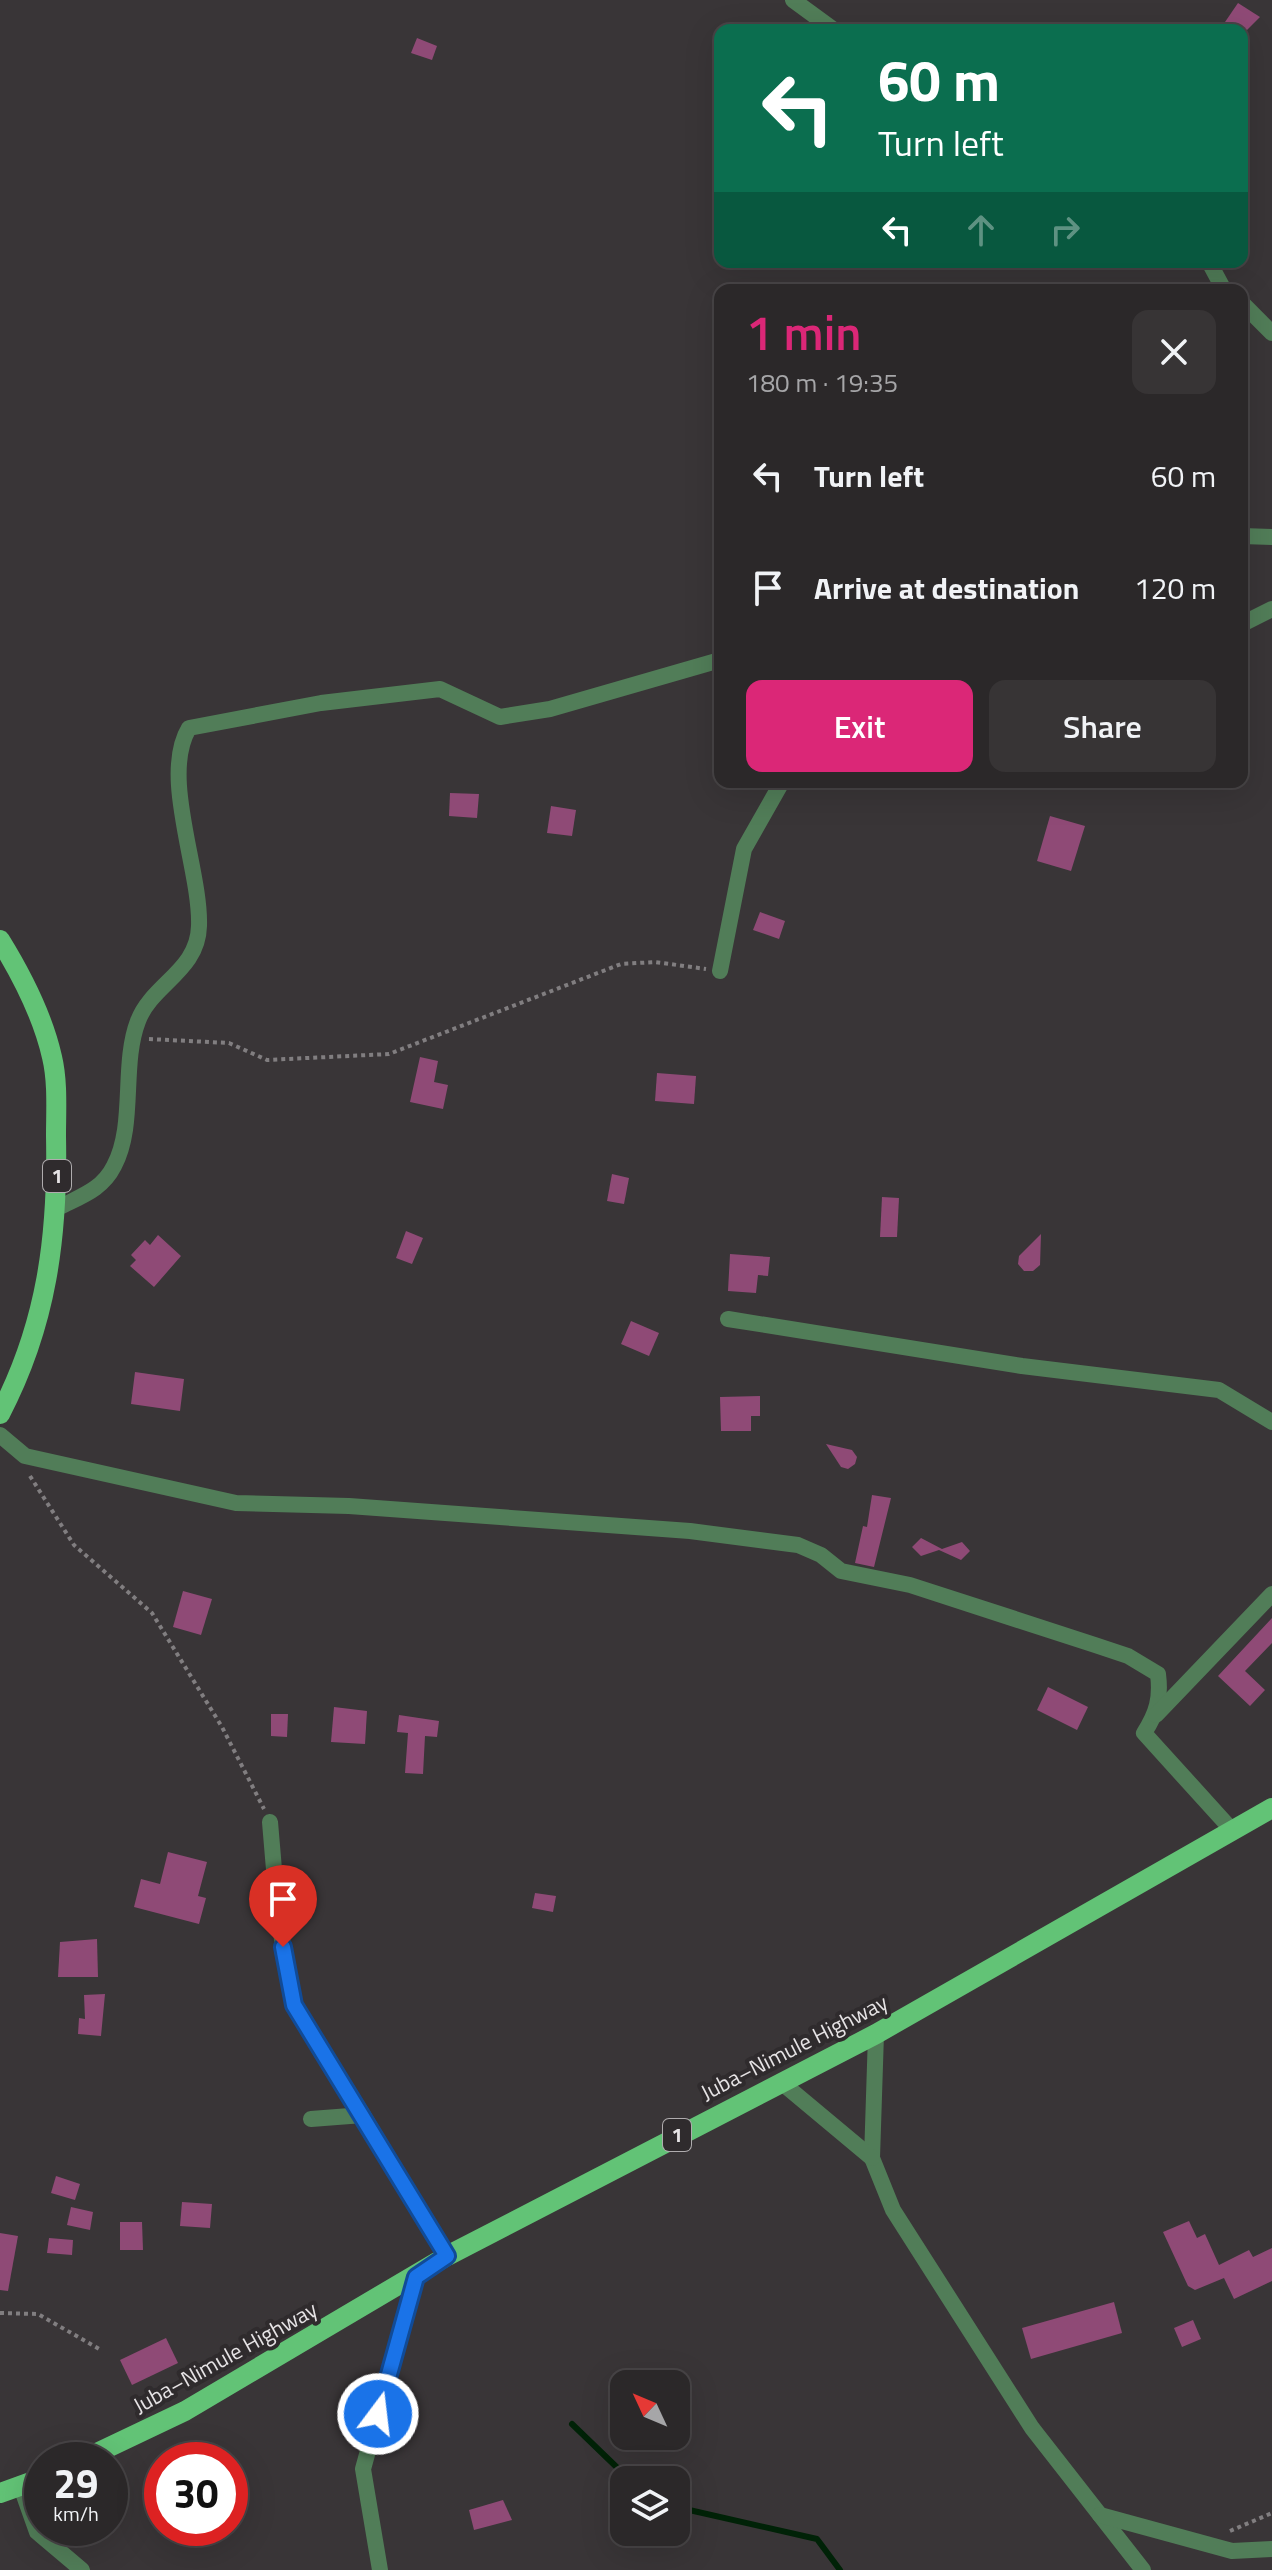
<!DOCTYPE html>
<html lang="en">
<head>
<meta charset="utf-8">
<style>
	body { margin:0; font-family:"Titillium Web",sans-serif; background:#373435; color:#f1f3f6; height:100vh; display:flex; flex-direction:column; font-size:30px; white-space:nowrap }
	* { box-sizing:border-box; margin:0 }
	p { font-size:26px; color:#a6a6a8 }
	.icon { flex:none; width:44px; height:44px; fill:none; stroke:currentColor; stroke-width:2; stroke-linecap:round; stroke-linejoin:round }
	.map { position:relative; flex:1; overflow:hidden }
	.sheet { position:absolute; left:714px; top:284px; width:534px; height:504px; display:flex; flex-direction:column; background:#2b2829; border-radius:16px; box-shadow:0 8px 32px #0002,0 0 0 2px #474446 }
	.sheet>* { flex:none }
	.guide { position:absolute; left:714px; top:24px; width:534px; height:244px; border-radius:16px; box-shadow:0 8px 32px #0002,0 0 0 2px #474446; background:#0b6e4f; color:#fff; overflow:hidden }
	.needle { width:52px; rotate:314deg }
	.controls { position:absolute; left:610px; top:2370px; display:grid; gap:16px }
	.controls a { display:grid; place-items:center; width:80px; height:80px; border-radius:16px; background:#2b2829; box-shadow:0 8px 32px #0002,0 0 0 2px #474446; font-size:40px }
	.speed { position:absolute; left:24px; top:2442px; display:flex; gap:16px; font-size:40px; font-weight:700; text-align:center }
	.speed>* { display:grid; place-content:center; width:104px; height:104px; border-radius:50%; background:#2b2829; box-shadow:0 8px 32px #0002,0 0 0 2px #474446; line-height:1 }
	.speed small { font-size:20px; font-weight:400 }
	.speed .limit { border:12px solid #d22; background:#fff; color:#111 }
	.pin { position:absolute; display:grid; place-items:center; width:68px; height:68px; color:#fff; margin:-82px -34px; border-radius:50% 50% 50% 0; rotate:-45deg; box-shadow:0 0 8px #0007 }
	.pin .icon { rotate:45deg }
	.me { position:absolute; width:88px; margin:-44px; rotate:15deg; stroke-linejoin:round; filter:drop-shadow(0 0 6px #0008) }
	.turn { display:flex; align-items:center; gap:28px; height:168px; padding:0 32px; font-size:36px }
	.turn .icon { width:104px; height:104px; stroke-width:2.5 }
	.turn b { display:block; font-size:56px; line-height:68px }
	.lanes { display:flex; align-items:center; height:76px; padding:0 32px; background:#0003; justify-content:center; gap:40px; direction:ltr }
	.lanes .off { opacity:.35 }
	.round { display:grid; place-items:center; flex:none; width:84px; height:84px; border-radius:16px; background:#373435 }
	.headline { display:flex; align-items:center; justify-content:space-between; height:136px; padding:0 32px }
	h1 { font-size:48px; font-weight:600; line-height:60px; color:#db2777 }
	.primary-button { display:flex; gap:16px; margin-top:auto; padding:16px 32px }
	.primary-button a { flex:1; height:92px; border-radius:16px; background:#db2777; color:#fff; font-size:32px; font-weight:600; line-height:92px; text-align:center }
	.primary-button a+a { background:#373435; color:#f1f3f6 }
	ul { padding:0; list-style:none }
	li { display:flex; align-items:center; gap:24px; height:112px; padding:0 32px }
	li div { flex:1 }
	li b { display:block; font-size:30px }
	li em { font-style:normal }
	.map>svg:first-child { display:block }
</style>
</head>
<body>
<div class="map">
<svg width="1272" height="2570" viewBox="0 0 1272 2570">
	<rect width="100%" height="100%" fill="#393537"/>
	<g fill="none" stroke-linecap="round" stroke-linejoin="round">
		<!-- stream -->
		<g stroke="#002207" stroke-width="6">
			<path d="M572,2424L630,2480"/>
			<path d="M676,2507L817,2539L840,2570"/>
		</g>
	</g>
	<!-- building -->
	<g fill="#8f4a76">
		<path d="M1238,3L1260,17L1247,30H1232L1225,22Z"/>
		<path d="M417,38L437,46L432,60L411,53Z"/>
		<path d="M450,793L479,794L477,818L449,816Z"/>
		<path d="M551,806L576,810L572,836L547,833Z"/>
		<path d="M1050,816L1085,826L1071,871L1037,861Z"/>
		<path d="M760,912L785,921L779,939L753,930Z"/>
		<path d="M420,1057L438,1061L434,1082L448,1085L443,1109L410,1102Z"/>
		<path d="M657,1073L696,1076L694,1104L655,1101Z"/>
		<path d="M612,1174L629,1178L624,1204L607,1201Z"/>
		<path d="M882,1197L899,1198L897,1237H880Z"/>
		<path d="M406,1231L423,1238L412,1264L396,1258Z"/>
		<path d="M1041,1234L1040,1265L1033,1271H1024L1018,1264L1019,1256Z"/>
		<path d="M158,1235L181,1256L154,1287L130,1266L136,1260L131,1255L145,1240L150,1245Z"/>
		<path d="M730,1254L770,1257L768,1276L758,1275L756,1293L728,1291Z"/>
		<path d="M631,1321L659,1333L649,1356L621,1344Z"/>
		<path d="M135,1372L184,1379L180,1411L131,1404Z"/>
		<path d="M760,1396V1416H751V1431H721L720,1397Z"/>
		<path d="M826,1444L852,1450L857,1457L855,1464L848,1469L841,1467Z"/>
		<path d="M872,1495L891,1498L874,1567L855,1563L863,1526L867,1527Z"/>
		<path d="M921,1538L942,1549L962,1542L970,1551L961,1560L939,1550L921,1556L912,1547Z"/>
		<path d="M183,1591L212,1599L201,1635L173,1627Z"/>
		<path d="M1272,1618V1643L1245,1671L1265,1690L1250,1706L1218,1676Z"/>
		<path d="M1048,1687L1088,1707L1077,1730L1037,1710Z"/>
		<path d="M334,1707L367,1711L365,1744L331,1742Z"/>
		<path d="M271,1714H288L287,1737L271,1736Z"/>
		<path d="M399,1715L439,1721L437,1737L425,1736L423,1774L405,1773L408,1733L397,1732Z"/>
		<path d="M168,1852L207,1862L198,1896L206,1898L199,1924L134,1907L141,1879L160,1884Z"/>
		<path d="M535,1893L556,1896L553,1912L532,1908Z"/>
		<path d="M97,1939L98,1977H58L60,1942Z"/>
		<path d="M105,1994L101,2036L78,2034L79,2018L85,2019L84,1995Z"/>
		<path d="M56,2176L80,2184L75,2200L51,2193Z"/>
		<path d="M182,2202L212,2204L210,2228L180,2226Z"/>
		<path d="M71,2207L93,2212L90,2230L67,2225Z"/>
		<path d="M1189,2221L1197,2238L1205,2234L1219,2265L1249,2250L1253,2257L1272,2248V2281L1234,2299L1224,2278L1195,2290L1188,2286L1163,2232Z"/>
		<path d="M120,2222H142L143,2250H120Z"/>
		<path d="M0,2233L18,2236L8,2291L0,2290Z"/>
		<path d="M49,2238L73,2240L72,2255L47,2253Z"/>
		<path d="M1114,2302L1122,2333L1031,2359L1022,2328Z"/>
		<path d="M1193,2320L1201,2339L1182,2347L1174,2328Z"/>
		<path d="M166,2338L178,2363L132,2385L120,2360Z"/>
		<path d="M503,2500L512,2520L474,2530L469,2510Z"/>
	</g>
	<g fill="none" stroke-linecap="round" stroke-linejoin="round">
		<!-- path -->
		<g stroke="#817e80" stroke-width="4" stroke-dasharray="4 4" stroke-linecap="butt">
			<path d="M149,1039L229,1043L267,1060L389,1054L621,964L655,962L706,969"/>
			<path d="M30,1476L74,1545L152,1613L222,1727L264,1809"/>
			<path d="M0,2313L38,2314L101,2350"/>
			<path d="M1230,2531L1272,2513"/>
		</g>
		<!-- minor -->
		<g stroke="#517d58" stroke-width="16">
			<path d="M793,0L834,30"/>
			<path d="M1209,262L1224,290"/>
			<path d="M1242,303L1272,333"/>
			<path d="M1242,536L1272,537"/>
			<path d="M1242,624L1272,609"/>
			<path d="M720,971L744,849L782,782"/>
			<path d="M58,1208C81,1196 102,1190 114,1166C136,1125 121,1065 138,1021C152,984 198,971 199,926C201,870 160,776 189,728L321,703L440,689L500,717L550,709L720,660"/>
			<path d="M728,1319L1022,1366L1219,1390L1272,1422"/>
			<path d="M0,1435L25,1456L236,1503L349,1506L690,1531L798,1545L821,1555L841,1571L910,1585L1095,1645L1128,1656L1158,1674C1161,1698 1157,1713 1144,1733L1231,1829"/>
			<path d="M1156,1715L1272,1594"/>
			<path d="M270,1822L278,1917L294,2005L363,2115L311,2119"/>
			<path d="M876,2034L872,2158L893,2210L1032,2428L1143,2570"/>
			<path d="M781,2082L872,2158"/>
			<path d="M363,2115L447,2256"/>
			<path d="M21,2487L37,2532L82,2570"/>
			<path d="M1100,2515L1232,2551L1272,2549"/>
			<path d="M380,2570L363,2469L416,2277"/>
		</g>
		<!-- primary -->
		<g stroke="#62c376" stroke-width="20">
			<path d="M0,940C21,974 43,1017 52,1057C58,1082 56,1111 56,1136C58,1236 47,1324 0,1414"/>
			<path d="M82,2460L185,2411L447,2256L876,2034L1272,1808"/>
			<path d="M0,2493L42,2478"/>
		</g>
	</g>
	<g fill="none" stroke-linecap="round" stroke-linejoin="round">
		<defs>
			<path id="route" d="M283,1947L294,2005L447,2256L416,2277L378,2414"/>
		</defs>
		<!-- route casing -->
		<use href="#route" stroke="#114b97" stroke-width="20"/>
		<!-- route -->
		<use href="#route" stroke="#1a73e8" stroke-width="14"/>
	</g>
	<g text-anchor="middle" stroke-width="8" stroke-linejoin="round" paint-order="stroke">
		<!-- shield labels -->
		<g fill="#2f2b2d" stroke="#afacae" stroke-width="2">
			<rect x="43" y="1160" width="28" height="32" rx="6"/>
			<rect x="663" y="2119" width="28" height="32" rx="6"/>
		</g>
		<g font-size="20" font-weight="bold" fill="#e6e3e5">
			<text x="57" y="1183">1</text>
			<text x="677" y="2142">1</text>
		</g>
		<!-- street labels -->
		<g font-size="22" fill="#e6e3e5" stroke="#2f2b2d">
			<text transform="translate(794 2047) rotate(-27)" y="8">Juba–Nimule Highway</text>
			<text transform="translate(225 2357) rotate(-29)" y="8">Juba–Nimule Highway</text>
		</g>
	</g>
</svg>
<div class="controls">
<a><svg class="needle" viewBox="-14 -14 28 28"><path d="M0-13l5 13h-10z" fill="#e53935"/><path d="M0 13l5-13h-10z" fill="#a6a6a8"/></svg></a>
<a><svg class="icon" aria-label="layers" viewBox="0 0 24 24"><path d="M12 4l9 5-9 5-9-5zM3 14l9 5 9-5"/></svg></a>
</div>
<div class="speed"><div>29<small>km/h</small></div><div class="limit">30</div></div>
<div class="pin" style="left:283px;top:1947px;background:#d93025"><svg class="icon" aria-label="arrive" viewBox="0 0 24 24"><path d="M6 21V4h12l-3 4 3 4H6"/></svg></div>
<svg class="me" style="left:378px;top:2414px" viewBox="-20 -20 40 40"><circle r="17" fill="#1a73e8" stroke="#fff" stroke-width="3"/><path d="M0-11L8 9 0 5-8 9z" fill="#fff"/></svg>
<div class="guide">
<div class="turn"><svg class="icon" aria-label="left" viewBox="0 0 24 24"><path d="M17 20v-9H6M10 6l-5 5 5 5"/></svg><div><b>60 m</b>Turn left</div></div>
<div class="lanes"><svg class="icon" aria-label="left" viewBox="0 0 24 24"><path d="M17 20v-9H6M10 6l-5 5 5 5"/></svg><svg class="icon off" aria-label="ahead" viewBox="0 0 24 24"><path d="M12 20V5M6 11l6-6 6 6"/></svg><svg class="icon off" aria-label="right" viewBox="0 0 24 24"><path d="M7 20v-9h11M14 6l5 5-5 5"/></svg></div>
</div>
<section class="sheet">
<div class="headline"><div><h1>1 min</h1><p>180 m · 19:35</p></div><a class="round"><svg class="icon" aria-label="close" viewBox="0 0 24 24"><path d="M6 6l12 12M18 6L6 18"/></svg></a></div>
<ul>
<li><svg class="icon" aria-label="left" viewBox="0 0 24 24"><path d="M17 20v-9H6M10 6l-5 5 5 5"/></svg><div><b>Turn left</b></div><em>60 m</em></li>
<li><svg class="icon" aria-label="arrive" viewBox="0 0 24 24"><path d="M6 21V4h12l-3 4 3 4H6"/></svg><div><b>Arrive at destination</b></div><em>120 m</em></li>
</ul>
<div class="primary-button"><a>Exit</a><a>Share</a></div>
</section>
</div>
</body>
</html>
